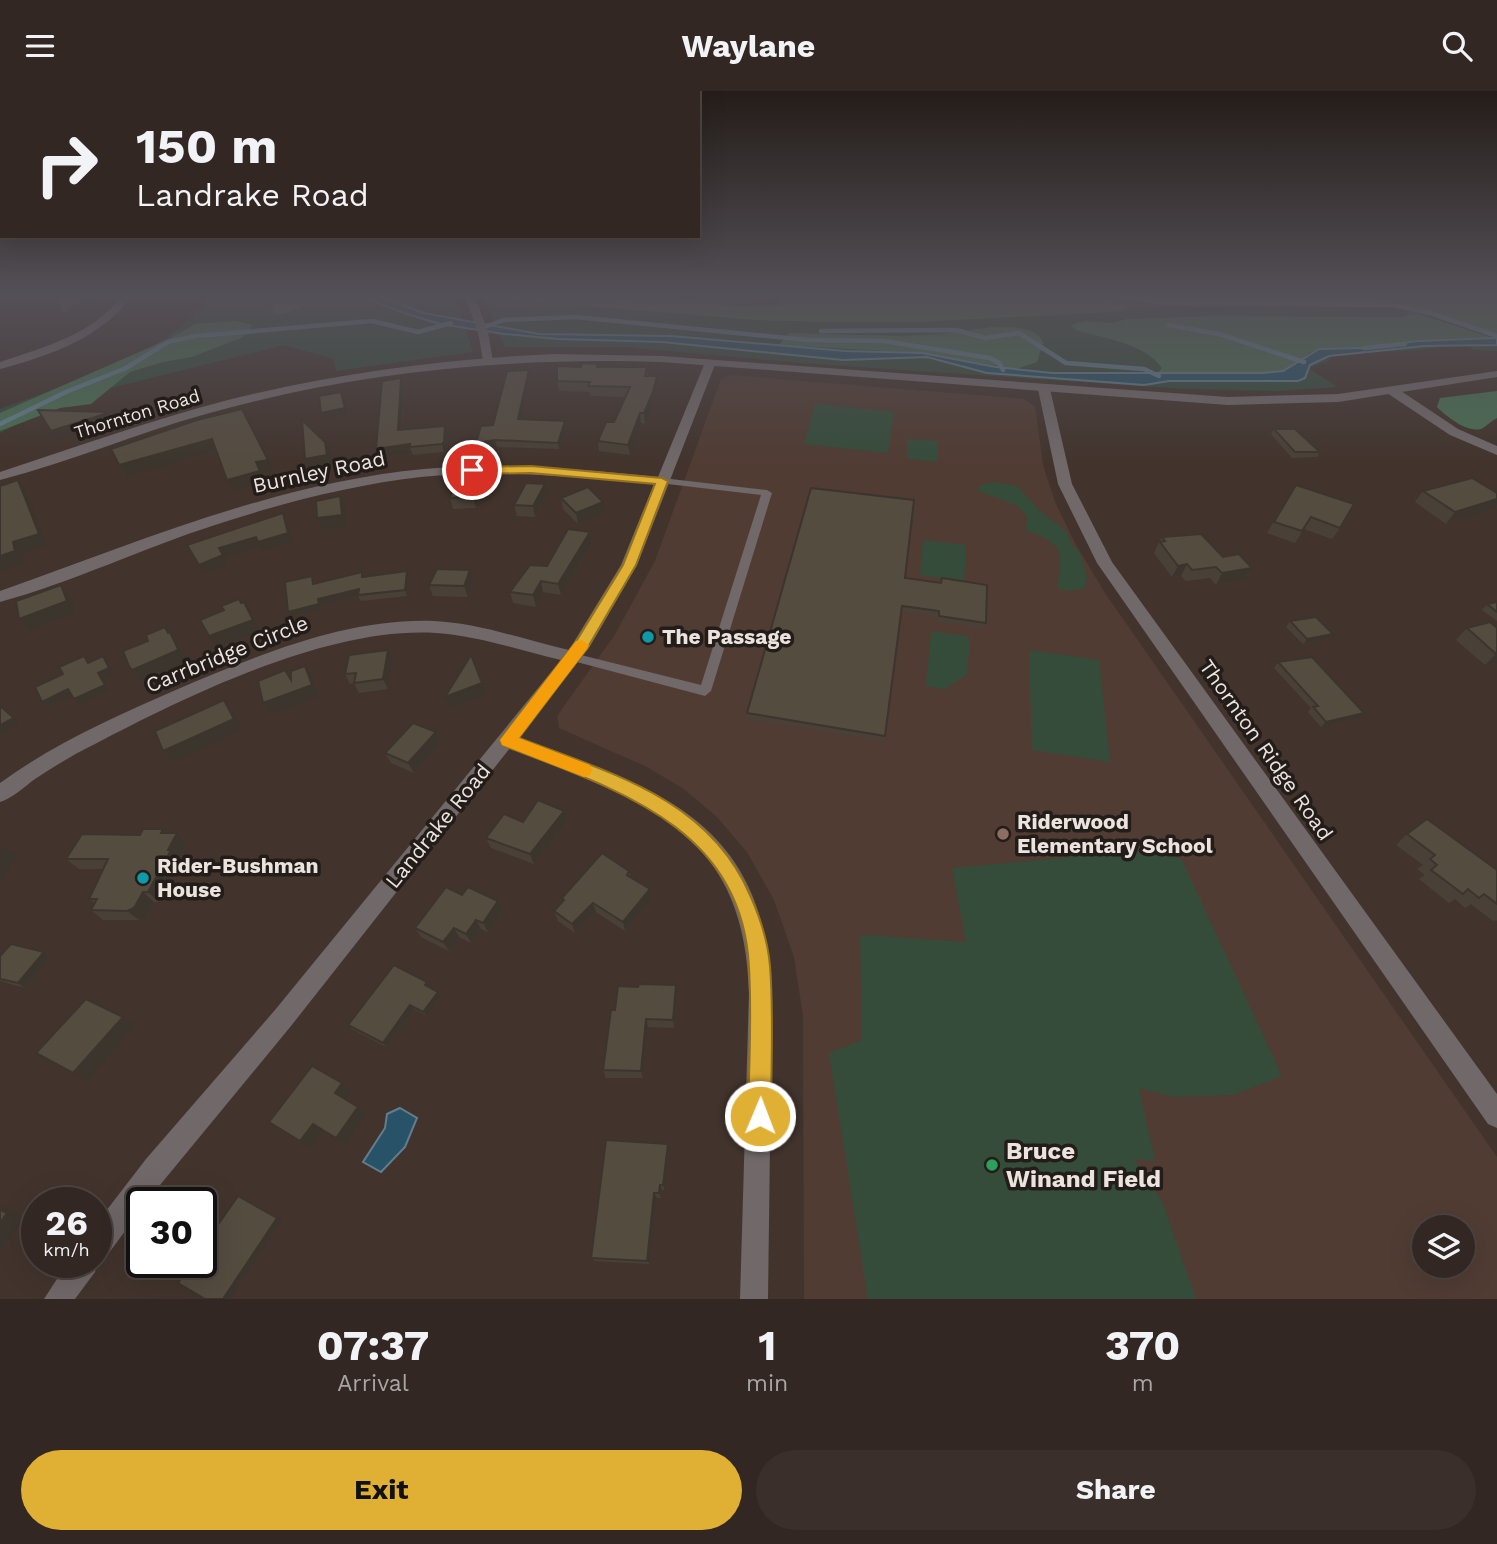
<!DOCTYPE html>
<html lang="en">
<head>
<meta charset="utf-8">
<style>
	body { margin:0; font-family:"Work Sans",sans-serif; background:#3a2f2a; color:#f1f3f6; height:100vh; display:flex; flex-direction:column; font-size:26px; white-space:nowrap }
	* { box-sizing:border-box; margin:0 }
	p { font-size:23px; color:#a8a5a5 }
	.icon { flex:none; width:38px; height:38px; fill:none; stroke:currentColor; stroke-width:2; stroke-linecap:round; stroke-linejoin:round }
	.map { position:relative; height:1208px; overflow:hidden }
	.side { display:flex; flex-direction:column; background:#322722; flex:1 }
	.side>* { flex:none }
	.top-card { position:absolute; left:0px; top:0px; width:700px; height:147px; box-shadow:0 7px 28px #0002,0 0 0 2px #4d4440; background:#322722; color:#f1f3f6; overflow:hidden }
	.fabs { position:absolute; left:1412px; top:1124px; display:grid; gap:14px }
	.fabs a { display:grid; place-items:center; width:63px; height:63px; border-radius:50%; background:#322722; box-shadow:0 7px 28px #0002,0 0 0 2px #4d4440; font-size:35px }
	.speed { position:absolute; left:21px; top:1096px; display:flex; gap:14px; font-size:35px; font-weight:700; text-align:center }
	.speed>* { display:grid; place-content:center; width:91px; height:91px; border-radius:50%; background:#322722; box-shadow:0 7px 28px #0002,0 0 0 2px #4d4440; line-height:1 }
	.speed small { font-size:18px; font-weight:400 }
	.speed .limit { border:4px solid #111; border-radius:10px; background:#fff; color:#111 }
	.pin { position:absolute; display:grid; place-items:center; width:60px; height:60px; color:#fff; margin:-30px; border:4px solid #fff; border-radius:50%; box-shadow:0 2px 7px #0007 }
	.me { position:absolute; width:77px; margin:-38px; rotate:1deg; stroke-linejoin:round; filter:drop-shadow(0 0 5px #0008) }
	.turn { display:flex; align-items:center; gap:24px; height:147px; padding:0 21px; font-size:32px }
	.turn .icon { width:91px; height:91px; stroke-width:2.5 }
	.turn b { display:block; font-size:49px; line-height:60px }
	.eta { display:flex; justify-content:space-evenly; align-items:center; height:119px; text-align:center }
	.eta b { font-size:42px; font-weight:700; line-height:49px }
	.cta { display:flex; gap:14px; margin-top:auto; padding:14px 21px }
	.cta a { flex:1; height:80px; border-radius:42px; background:#e0b034; color:#111; font-size:28px; font-weight:700; line-height:80px; text-align:center }
	.cta a+a { background:#3a2f2a; color:#f1f3f6 }
	header { display:flex; justify-content:space-between; align-items:center; height:91px; padding:0 21px; background:#322722; font-size:32px; font-weight:700 }
	.map>svg:first-child { display:block }
</style>
</head>
<body>
<header><svg class="icon" aria-label="menu" viewBox="0 0 24 24"><path d="M4 6h16M4 12h16M4 18h16"/></svg>Waylane<svg class="icon" aria-label="search" viewBox="0 0 24 24"><circle cx="10" cy="10" r="6"/><path d="M15 15l6 6"/></svg></header>
<div class="map">
<svg width="1497" height="1208" viewBox="0 0 1497 1208">
	<rect width="100%" height="100%" fill="#42342d"/>
	<!-- built -->
	<path fill="#503c33" fill-rule="evenodd" d="M732,284L1024,308L1035,315L1043,374L1055,411L1076,454L1105,502L1497,1066V1208H804L803,925L794,866L774,809L747,761L717,726L684,698L647,676L559,637L557,625L614,545L655,470L721,288ZM1424,1136H1463V1174H1424Z"/>
	<!-- green -->
	<g fill="#364c3b">
		<path d="M211,203H454L473,261L336,280L334,268L284,254L99,300L30,326L0,342V318C62,295 177,261 211,203Z"/>
		<path d="M483,203H626L776,214L789,203H1497V260L1473,259L1466,252L1419,259L1333,263L1329,270L1308,277L1338,296L1278,300L1186,298L812,273L624,256H505Z"/>
		<path d="M815,313L894,321L888,362L804,353Z"/>
		<path d="M907,348L937,350L938,371L907,368Z"/>
		<path d="M992,391L1017,395L1039,419L1066,440L1072,454L1080,462L1087,488L1085,497L1068,500L1057,497C1063,461 1064,451 1026,440L1027,426L1018,415L978,400L979,395Z"/>
		<path d="M923,449L966,454L964,490L920,484Z"/>
		<path d="M931,540L970,546L967,584L944,598L926,595Z"/>
		<path d="M1029,559L1099,569L1110,671L1032,659Z"/>
		<path d="M1159,758L1182,769L1282,985L1233,1004L1174,1006L1139,997L1155,1070L1134,1068L1163,1112L1196,1208H868L829,962L862,949L860,844L966,851L952,777Z"/>
	</g>
	<!-- forest -->
	<g fill="#4a6e52">
		<path d="M282,203L308,205C305,219 290,220 278,224L270,221L274,217L271,213Z"/>
		<path d="M480,203L608,205L639,213L694,211L742,216L786,214L797,203H1095L1132,217L1114,221L915,231H829L755,229L481,206Z"/>
		<path d="M1108,203L1264,205L1497,203V243L1415,216L1396,213H1214L1122,208Z"/>
		<path d="M1412,221L1493,247L1418,250L1362,257L1319,258L1309,262L1293,276L1279,281L1157,283L1162,277C1143,251 1104,248 1076,239L1070,234L1086,230L1112,232L1127,228L1209,225L1404,226Z"/>
		<path d="M235,230L253,234L243,246L192,266L163,271L130,281L91,313L60,317L0,340V322L171,247L195,233Z"/>
		<path d="M993,236C1009,237 1037,234 1043,252L1037,271L1016,278L922,262L779,254L789,242L900,245L943,243Z"/>
		<path d="M1497,300V327C1491,330 1488,334 1483,337C1469,344 1446,325 1437,316L1440,307Z"/>
	</g>
	<!-- water -->
	<g fill="#275268" stroke="#627e8c" stroke-width="2">
		<path d="M354,203H373L424,222L539,243L671,245L845,260L922,262L996,276L1052,282H1262L1283,280L1319,258L1362,257L1418,250L1497,247V254L1425,255L1329,265L1310,274L1305,287L1298,290H1169L1144,294L987,282L927,266L843,269L662,251L558,248L504,243L440,233L404,222Z"/>
		<path d="M400,1017L417,1027L405,1056L381,1081L363,1071L385,1037L387,1023Z"/>
	</g>
	<g fill="none" stroke-linecap="round" stroke-linejoin="round">
		<!-- stream -->
		<g stroke="#627e8c" stroke-width="4.5">
			<path d="M1115,203L1161,212L1393,214L1430,222L1497,245"/>
			<path d="M1218,203L1234,213"/>
			<path d="M1168,234L1219,243L1304,271"/>
			<path d="M484,236L504,229L576,226L808,249L884,250L990,267L999,272L1003,279"/>
			<path d="M821,240L956,239L985,247L1019,242L1066,272L1144,278L1159,285"/>
			<path d="M1364,257L1405,253"/>
			<path d="M0,333L66,301L126,277L168,251L196,245L372,230L418,241L451,232"/>
		</g>
		<!-- service -->
		<path fill="#706869" fill-rule="evenodd" d="M662,387L767,399L772,402L711,600L705,605L573,570L567,566L573,562L701,594L761,404L659,392L657,390Z"/>
		<!-- minor -->
		<g fill="#706869" fill-rule="evenodd">
			<path d="M123,203H133C104,246 49,265 0,278V271C44,256 95,243 123,203Z"/>
			<path d="M464,203H474L488,241L493,271L483,269L478,241Z"/>
			<path d="M706,269L716,271L637,474L589,557L519,646C659,699 764,728 772,902L768,1208H740L749,902C745,737 641,709 510,657L291,935L146,1111H142V1117L106,1166L98,1169L95,1181L75,1208H44L68,1171H96V1133L146,1068L275,919L561,569C519,559 479,545 436,542C330,535 188,604 95,653C74,663 55,675 35,688C24,696 13,707 0,711V692C55,652 116,625 178,598C259,564 345,527 434,530C480,532 524,549 569,559L621,474L654,393C578,386 498,378 421,386C351,394 282,412 215,434C143,457 73,491 0,511V500C138,451 276,392 424,378C501,371 580,378 658,386Z"/>
			<path d="M1040,295L1050,298L1072,393L1112,471L1497,1003V1037L1488,1033L1097,472L1058,393L1038,298Z"/>
			<path d="M1387,296H1395L1458,338L1497,355V364L1450,344L1387,302Z"/>
		</g>
		<!-- tertiary -->
		<path fill="#706869" fill-rule="evenodd" d="M553,263L662,265L1228,306L1338,303L1497,280V286L1338,311L1228,314L662,271C508,266 355,281 206,323C137,342 70,371 0,389V381C76,356 151,329 228,309C335,282 443,268 553,263Z"/>
	</g>
	<!-- wall -->
	<g fill="#494137">
		<path d="M598,273L599,276H647L648,285L658,295L654,311L645,333L641,332L630,364L599,360L598,350L614,331L625,306L590,305L589,301L559,300L557,290L581,276Z"/>
		<path d="M530,285L521,328L565,330L566,336L559,358L497,356L478,358L493,334Z"/>
		<path d="M401,287L404,295L402,339L445,335L448,343L447,360L444,361L413,364L412,362L379,367Z"/>
		<path d="M1274,338L1320,361L1317,366L1292,367L1271,343Z"/>
		<path d="M477,390L480,401L476,417L453,418L450,407Z"/>
		<path d="M1296,394L1340,437L1332,448L1304,438L1295,452L1267,442Z"/>
		<path d="M1423,400L1497,402V415L1495,417L1446,433L1415,411Z"/>
		<path d="M548,404L535,426L517,425L514,414Z"/>
		<path d="M561,407L605,422L578,433L563,418Z"/>
		<path d="M590,441L592,452L561,504L543,501L536,516L513,512L510,501L547,475Z"/>
		<path d="M1162,446L1223,466L1252,477L1246,488L1216,494L1210,487L1186,490L1181,485L1172,486L1154,462Z"/>
		<path d="M470,479L474,490L468,506L433,505L429,494Z"/>
		<path d="M407,480L409,486L407,505L361,510L358,505L321,514L322,518L291,526L315,490V493Z"/>
		<path d="M905,487L986,532L984,537L937,531L938,526L901,521L884,650L747,628V622Z"/>
		<path d="M1497,511V530L1482,519L1487,513Z"/>
		<path d="M1290,530L1328,548L1303,553L1286,536Z"/>
		<path d="M1490,531L1497,572L1485,574L1456,549L1467,537Z"/>
		<path d="M388,559L393,569L388,598L359,602L354,592L350,593L345,583Z"/>
		<path d="M1278,571L1359,627L1321,636L1308,621L1311,617L1274,577Z"/>
		<path d="M436,641L441,652L414,682L391,672L385,662Z"/>
		<path d="M568,730L534,773L491,757L486,747L523,731Z"/>
		<path d="M168,742H177L187,752L180,766L182,769L159,811H154L145,827L139,829H103L91,819L95,812L89,808L104,778H79L66,768L140,744Z"/>
		<path d="M1407,743L1497,779V830L1496,829L1493,830L1471,813L1465,817L1455,808L1449,812L1419,788L1425,784L1417,778L1423,774L1396,754Z"/>
		<path d="M629,780L631,786L652,808L625,840L596,821L575,842L558,830L554,820L563,810L562,807Z"/>
		<path d="M462,804L498,810L503,820L488,841L481,838L471,852L459,846L449,860L421,846L415,837Z"/>
		<path d="M44,861L51,866L25,897L0,890V865Z"/>
		<path d="M430,895V896L438,901L441,905L427,925L414,918L386,956L352,938L348,934Z"/>
		<path d="M677,902L674,937L648,936L643,987H606L603,979L615,919Z"/>
		<path d="M668,1053L669,1059L665,1099H662L661,1107H657L650,1173L595,1170L591,1167Z"/>
	</g>
	<!-- shaded-wall -->
	<g fill="#3c352d">
		<path d="M87,203H100L101,205L71,235L65,224Z"/>
		<path d="M1,248L9,258L0,262V249Z"/>
		<path d="M529,279L530,285L520,334L518,328Z"/>
		<path d="M657,285L658,295L654,311L645,333L644,322Z"/>
		<path d="M401,287L404,295L401,347L398,339Z"/>
		<path d="M341,301L347,322L324,327L321,322Z"/>
		<path d="M105,321L110,331L57,348L51,340Z"/>
		<path d="M640,322L641,332L630,364L628,354Z"/>
		<path d="M565,330L566,336L559,358L558,352Z"/>
		<path d="M445,335L448,343L447,360L444,361L442,353Z"/>
		<path d="M212,348L218,359L127,385L119,374Z"/>
		<path d="M495,349L497,356L478,358L476,352Z"/>
		<path d="M325,351L330,362L332,375L310,379L305,368Z"/>
		<path d="M410,353V356L412,362L379,367L376,358Z"/>
		<path d="M268,369L274,379L262,382L265,391L233,400L227,389L256,371Z"/>
		<path d="M18,389L26,400L48,454L22,462L25,471L0,480V465L13,451Z"/>
		<path d="M477,390L480,401L476,417L473,406Z"/>
		<path d="M545,393L548,404L535,426L533,415Z"/>
		<path d="M340,405L345,416L347,435L323,439L317,427Z"/>
		<path d="M1497,408V415L1495,417L1446,433L1455,421Z"/>
		<path d="M603,411L605,422L578,433L576,422Z"/>
		<path d="M283,422L287,431L293,450L262,460L260,455L224,466L219,457Z"/>
		<path d="M590,441L592,452L561,504L558,493Z"/>
		<path d="M223,464L228,473L204,482L199,474Z"/>
		<path d="M1187,473L1181,485L1172,486L1178,475Z"/>
		<path d="M1252,477L1246,488L1216,494L1222,482Z"/>
		<path d="M470,479L474,490L468,506L464,495Z"/>
		<path d="M407,480L409,486L407,505L405,499Z"/>
		<path d="M541,490L543,501L536,516L533,504Z"/>
		<path d="M61,494L70,505L76,521L29,539L19,528Z"/>
		<path d="M359,498L362,504L321,514L322,518L291,526L288,521L318,508Z"/>
		<path d="M244,511L251,522L260,540L216,556L209,545Z"/>
		<path d="M165,536L173,547L170,541L178,552L186,569L185,571L142,590L132,579L168,542Z"/>
		<path d="M1333,543L1328,548L1303,553L1307,548Z"/>
		<path d="M388,559L393,569L388,598L383,588Z"/>
		<path d="M1496,563H1497V572L1485,574Z"/>
		<path d="M103,565L108,570L114,583L103,588L110,599L80,614L74,608L98,582Z"/>
		<path d="M305,575L312,586L319,605L271,623L263,612L298,599Z"/>
		<path d="M482,592L486,603L449,617L445,606Z"/>
		<path d="M68,598L73,603L48,616L42,611Z"/>
		<path d="M224,609L233,620L242,639L173,671L163,660Z"/>
		<path d="M1364,622L1359,627L1321,636L1326,631Z"/>
		<path d="M14,627L19,632L0,643V634Z"/>
		<path d="M436,641L441,652L414,682L408,672Z"/>
		<path d="M564,720L568,730L534,773L530,763Z"/>
		<path d="M177,742L187,752L180,766L182,769L159,811L148,801L168,759Z"/>
		<path d="M3,755L17,765L0,791V760Z"/>
		<path d="M650,798L652,808L625,840L623,831Z"/>
		<path d="M143,801L154,811L145,827L139,829L127,820Z"/>
		<path d="M498,810L503,820L488,841L483,832Z"/>
		<path d="M593,812L596,821L575,842L572,833Z"/>
		<path d="M476,829L481,838L471,852L466,843Z"/>
		<path d="M454,837L459,846L449,860L443,851Z"/>
		<path d="M44,861L51,866L25,897L18,892Z"/>
		<path d="M676,894L677,902L674,937L673,929Z"/>
		<path d="M438,901L441,905L427,925L423,921Z"/>
		<path d="M410,914L414,918L386,956L383,952Z"/>
		<path d="M123,926L136,934L88,989L73,982Z"/>
		<path d="M646,928L648,936L643,987L641,980Z"/>
		<path d="M342,992L351,1000L344,1009L335,1002Z"/>
		<path d="M358,1016L367,1022L345,1053L336,1047Z"/>
		<path d="M313,1033L322,1039L310,1056L300,1050Z"/>
		<path d="M668,1053L669,1059L665,1099L663,1094Z"/>
		<path d="M660,1094L662,1099L661,1107L659,1102Z"/>
		<path d="M654,1102L657,1107L650,1173L647,1170Z"/>
		<path d="M238,1105L282,1129L230,1208H223Z"/>
		<path d="M0,1115L25,1127L0,1159Z"/>
	</g>
	<!-- building -->
	<g fill="#554c40" stroke="#3c352d" stroke-width="2">
		<path d="M61,203H87L65,224L55,209Z"/>
		<path d="M582,272L598,273L597,276H647L645,285H657L653,301L644,322H640L628,354L598,350L606,331H614L630,296L588,295L590,291L557,290V275L581,276Z"/>
		<path d="M529,279L518,328L565,330L558,352L495,349L476,352L481,335L493,334L507,280Z"/>
		<path d="M401,287L398,339L445,335L444,351L442,353L410,356V353L376,358L382,290Z"/>
		<path d="M341,301L345,317L321,322L319,305Z"/>
		<path d="M242,318L268,369L256,371L260,380L227,389L212,348L119,374L111,358L197,329Z"/>
		<path d="M38,319L105,321V323L51,340Z"/>
		<path d="M302,329L325,351L327,364L305,368Z"/>
		<path d="M1274,338H1295L1320,361H1295Z"/>
		<path d="M1472,387L1497,402V408L1455,421L1423,400Z"/>
		<path d="M18,389L39,443L13,451L15,460L0,465V395Z"/>
		<path d="M454,390H477L473,406L450,407Z"/>
		<path d="M526,392L545,393L533,415L514,414Z"/>
		<path d="M1296,394L1354,413L1340,437L1311,426L1302,440L1274,431Z"/>
		<path d="M588,396L603,411L576,422L561,407Z"/>
		<path d="M811,397L914,409L905,487L941,492L942,487L987,494L986,532L939,525V520L902,515L885,645L747,622Z"/>
		<path d="M340,405L342,424L317,427L316,410Z"/>
		<path d="M283,422L288,442L258,451L256,446L219,457L223,464L199,474L187,454Z"/>
		<path d="M568,438L590,441L558,493L541,490L533,504L510,501L530,474L547,475Z"/>
		<path d="M1201,443L1223,466L1239,463L1252,477L1222,482L1216,476L1192,479L1187,473L1178,475L1160,451L1165,450L1162,446Z"/>
		<path d="M437,478L470,479L464,495L429,494Z"/>
		<path d="M407,480L405,499L358,504L359,498L318,508L319,513L288,521L285,491L312,485L313,493L362,481V486Z"/>
		<path d="M61,494L67,510L19,528L16,510Z"/>
		<path d="M239,508L241,512L244,511L253,529L209,545L200,529L224,519L221,515Z"/>
		<path d="M1497,511V521L1487,513Z"/>
		<path d="M1316,526L1333,543L1307,548L1290,530Z"/>
		<path d="M1490,531L1497,537V563H1496L1467,537Z"/>
		<path d="M165,536L168,542L170,541L178,558L176,560L132,579L129,575L123,560L148,550L146,544Z"/>
		<path d="M388,559L383,588L354,592L356,582L345,583L349,564Z"/>
		<path d="M471,564L482,592L445,606Z"/>
		<path d="M84,565L88,572L103,565L109,577L98,582L105,594L74,608L68,598L42,611L35,596L63,583L59,576Z"/>
		<path d="M1312,566L1364,622L1326,631L1313,616L1318,615L1278,571Z"/>
		<path d="M305,575L312,594L263,612L258,590L285,579L291,589V580Z"/>
		<path d="M224,609L234,628L163,660L155,640Z"/>
		<path d="M0,615L14,627L0,634Z"/>
		<path d="M413,632L436,641L408,672L385,662Z"/>
		<path d="M538,709L564,720L530,763L486,747L504,723L523,731Z"/>
		<path d="M1427,728L1497,779V813L1484,803L1479,807L1468,798L1463,803L1431,779L1437,774L1430,768L1435,764L1407,743Z"/>
		<path d="M143,738H163L161,742H177L168,759H171L148,801H143L134,817L127,820L91,819L97,808H89L108,768H66L82,743L140,744Z"/>
		<path d="M602,762L629,780L627,784L650,798L623,831L593,812L572,833L554,820L564,809L562,807Z"/>
		<path d="M446,796L462,804L468,796L498,810L483,832L476,829L466,843L454,837L443,851L415,837Z"/>
		<path d="M11,853L44,861L18,892L0,888V865Z"/>
		<path d="M394,874L427,891L425,894L438,901L423,921L410,914L383,952L348,934Z"/>
		<path d="M639,893L676,894L673,929L646,928L641,980L603,979L611,919H615L618,895L638,896Z"/>
		<path d="M86,908L123,926L73,982L36,962Z"/>
		<path d="M312,975L342,992L335,1002L358,1016L336,1047L313,1033L300,1050L269,1031Z"/>
		<path d="M606,1049L668,1053L663,1094H660L659,1102H654L647,1170L591,1167Z"/>
		<path d="M238,1105L277,1127L223,1208H205L178,1192L193,1171H201V1158Z"/>
		<path d="M0,1119L7,1122L0,1132Z"/>
	</g>
	<!-- sky -->
	<linearGradient id="sky" x2="0" y2="1"><stop stop-color="#241d19"/><stop offset="0.55" stop-color="#545057"/><stop offset="1" stop-color="#545057" stop-opacity="0"/></linearGradient>
	<rect width="1497" height="372" fill="url(#sky)"/>
	<!-- route -->
	<path fill="#e0b034" stroke="#927222" stroke-width="2" d="M531,375L662,387L668,390L636,474L588,556L519,647C610,682 708,707 750,804C760,826 768,851 770,875C774,925 771,976 771,1025L768,1033L760,1037L752,1033L748,1025C749,976 752,925 749,876C742,734 612,697 502,654L500,649L577,549L623,474L655,393L531,382L472,383L466,379L472,376Z"/>
	<!-- slow -->
	<path fill="#f59e0b" d="M582,549L589,554L587,558L519,647L590,674L592,679L590,684L584,686L502,654L500,649L576,550Z"/>
	<!-- markers -->
	<g fill="#0f9aa8" stroke="#231d1a" stroke-width="2.5">
		<circle cx="648" cy="546" r="7"/>
		<circle cx="143" cy="787" r="7"/>
	</g>
	<circle fill="#8d6e63" stroke="#231d1a" stroke-width="2.5" cx="1003" cy="743" r="7"/>
	<circle fill="#2e9e5b" stroke="#231d1a" stroke-width="2.5" cx="992" cy="1074" r="7"/>
	<g text-anchor="middle" stroke-width="7" stroke-linejoin="round" paint-order="stroke">
		<!-- far-street labels -->
		<g font-size="18" fill="#ece3df" stroke="#231d1a">
			<text transform="translate(137 323) rotate(-17)" y="6">Thornton Road</text>
		</g>
		<!-- street labels -->
		<g font-size="21" fill="#ece3df" stroke="#231d1a">
			<text transform="translate(319 381) rotate(-12)" y="7">Burnley Road</text>
			<text transform="translate(227 563) rotate(-22)" y="7">Carrbridge Circle</text>
			<text transform="translate(1266 659) rotate(55)" y="7">Thornton Ridge Road</text>
			<text transform="translate(438 735) rotate(-51)" y="7">Landrake Road</text>
		</g>
		<!-- poi labels -->
		<g font-size="21" font-weight="bold" fill="#ece3df" stroke="#231d1a" text-anchor="start">
			<text x="662" y="553">The Passage</text>
			<text x="1017" y="738">Riderwood<tspan x="1017" dy="24">Elementary School</tspan></text>
			<text x="157" y="782">Rider-Bushman<tspan x="157" dy="24">House</tspan></text>
		</g>
		<!-- near-poi labels -->
		<g font-size="24" font-weight="bold" fill="#ece3df" stroke="#231d1a" text-anchor="start">
			<text x="1006" y="1068">Bruce<tspan x="1006" dy="28">Winand Field</tspan></text>
		</g>
	</g>
</svg>
<div class="fabs">
<a><svg class="icon" aria-label="layers" viewBox="0 0 24 24"><path d="M12 4l9 5-9 5-9-5zM3 14l9 5 9-5"/></svg></a>
</div>
<div class="speed"><div>26<small>km/h</small></div><div class="limit">30</div></div>
<div class="pin" style="left:472px;top:379px;background:#d93025"><svg class="icon" aria-label="arrive" viewBox="0 0 24 24"><path d="M6 21V4h12l-3 4 3 4H6"/></svg></div>
<svg class="me" style="left:760px;top:1025px" viewBox="-20 -20 40 40"><circle r="17" fill="#e0b034" stroke="#fff" stroke-width="3"/><path d="M0-11L8 9 0 5-8 9z" fill="#fff"/></svg>
<div class="top-card">
<div class="turn"><svg class="icon" aria-label="right" viewBox="0 0 24 24"><path d="M7 20v-9h11M14 6l5 5-5 5"/></svg><div><b>150 m</b>Landrake Road</div></div>
</div>
</div>
<section class="side">
<div class="eta">
<div><b>07:37</b><p>Arrival</p></div>
<div><b>1</b><p>min</p></div>
<div><b>370</b><p>m</p></div>
</div>
<div class="cta"><a>Exit</a><a>Share</a></div>
</section>
</body>
</html>
